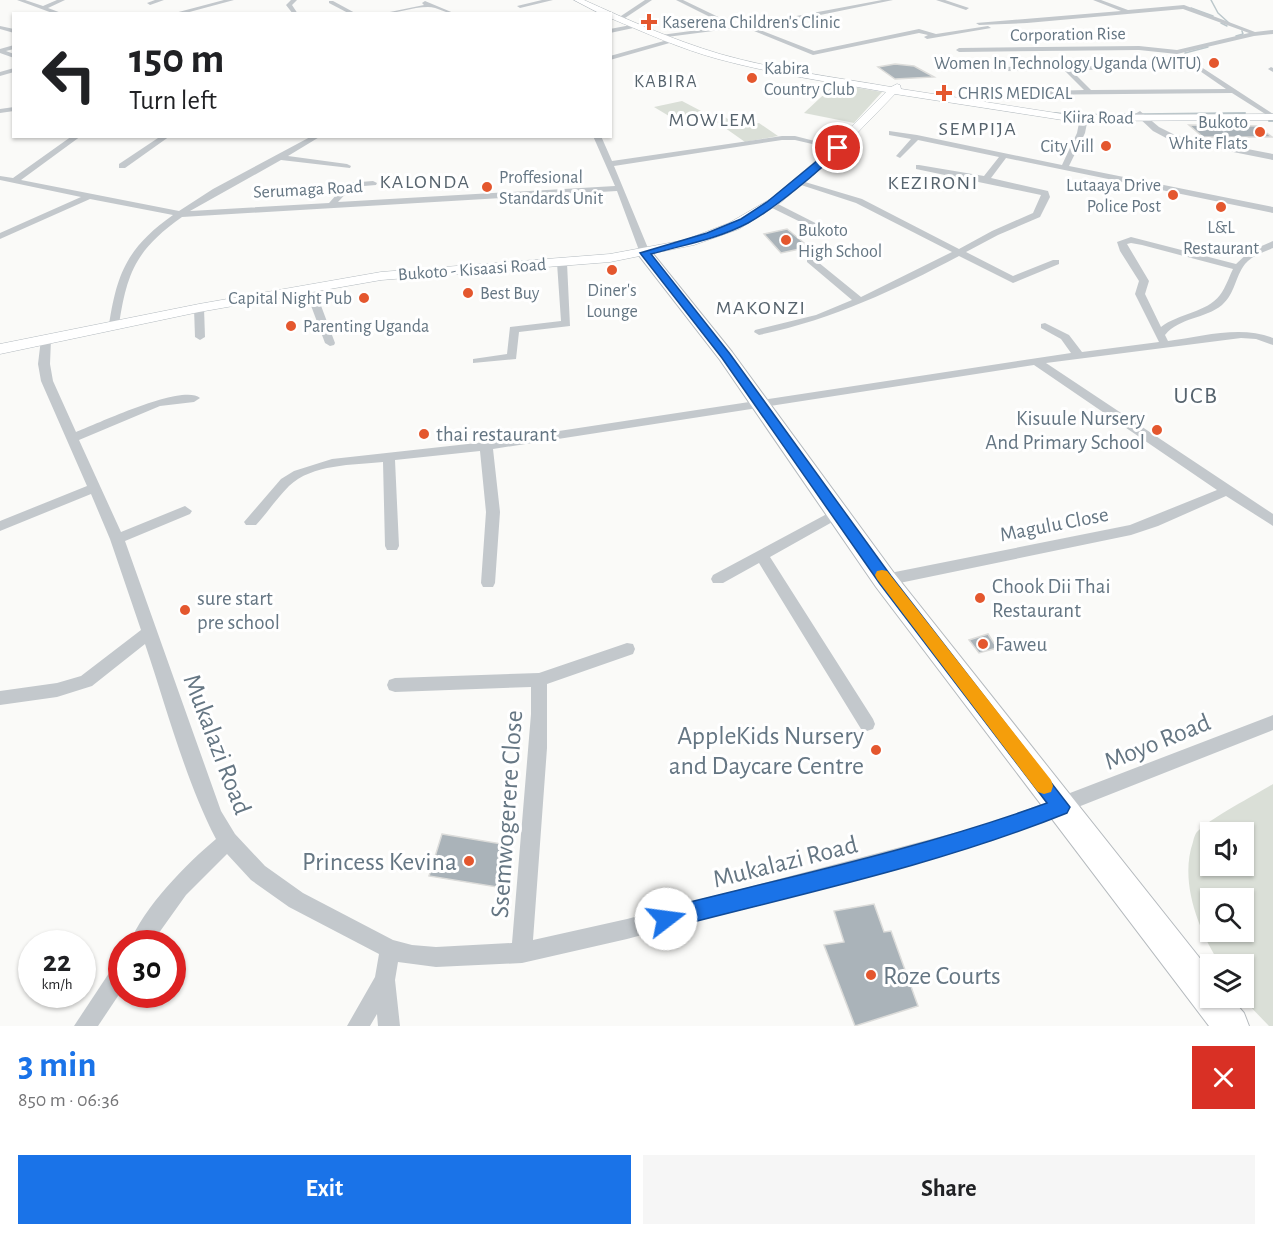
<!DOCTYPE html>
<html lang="en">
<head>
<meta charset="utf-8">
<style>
	body { margin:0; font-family:"Alegreya Sans",sans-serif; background:#f6f6f6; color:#202124; height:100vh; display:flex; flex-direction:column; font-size:22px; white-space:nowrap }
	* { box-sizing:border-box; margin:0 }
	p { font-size:20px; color:#757577 }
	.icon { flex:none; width:33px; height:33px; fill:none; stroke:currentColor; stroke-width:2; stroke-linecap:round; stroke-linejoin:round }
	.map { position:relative; height:1026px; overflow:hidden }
	.details { display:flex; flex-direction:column; background:#fff; flex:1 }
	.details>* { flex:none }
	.top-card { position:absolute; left:12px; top:12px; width:600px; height:126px; border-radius:0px; box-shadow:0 2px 4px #0004; background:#fff; color:#202124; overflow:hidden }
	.fabs { position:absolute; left:1200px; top:822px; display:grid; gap:12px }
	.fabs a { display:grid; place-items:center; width:54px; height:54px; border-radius:0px; background:#fff; box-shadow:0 2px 4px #0004; font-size:30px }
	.speed { position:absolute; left:18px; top:930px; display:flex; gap:12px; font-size:30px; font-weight:700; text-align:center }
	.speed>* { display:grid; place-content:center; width:78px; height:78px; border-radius:50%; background:#fff; box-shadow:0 2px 4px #0004; line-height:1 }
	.speed small { font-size:15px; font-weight:400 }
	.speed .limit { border:9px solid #d22; background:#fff; color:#111 }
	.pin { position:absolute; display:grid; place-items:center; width:51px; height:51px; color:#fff; margin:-26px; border:3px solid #fff; border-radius:50%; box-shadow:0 2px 6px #0007 }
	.me { position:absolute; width:66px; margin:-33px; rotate:75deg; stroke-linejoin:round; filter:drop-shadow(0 0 4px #0008) }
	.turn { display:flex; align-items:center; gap:21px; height:126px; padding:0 18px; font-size:27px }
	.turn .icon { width:78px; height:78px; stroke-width:2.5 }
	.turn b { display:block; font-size:42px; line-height:51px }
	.round { display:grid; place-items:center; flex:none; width:63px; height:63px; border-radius:0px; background:#f6f6f6 }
	.overview { display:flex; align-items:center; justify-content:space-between; height:102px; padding:0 18px }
	h1 { font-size:36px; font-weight:600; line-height:45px; color:#1a73e8 }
	.button { display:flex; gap:12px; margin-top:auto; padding:12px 18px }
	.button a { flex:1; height:69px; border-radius:0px; background:#1a73e8; color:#fff; font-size:24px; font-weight:600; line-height:69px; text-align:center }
	.button a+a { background:#f6f6f6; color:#202124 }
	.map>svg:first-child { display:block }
</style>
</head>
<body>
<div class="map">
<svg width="1273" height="1026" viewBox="0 0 1273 1026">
	<rect width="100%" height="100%" fill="#fafaf8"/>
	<!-- green -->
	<g fill="#dadfd7" fill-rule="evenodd">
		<path d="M835,84L882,92L854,123L804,113Z"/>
		<path d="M682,101L703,112L674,119L654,107Z"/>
		<path d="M723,116L738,125L730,128L759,123L778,136L745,142L711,118Z"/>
		<path d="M1273,784V1026H1269L1242,998L1244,964H1220C1199,931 1179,882 1193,842C1194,838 1195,833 1199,830C1216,815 1252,797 1273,784ZM1210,832H1244V866H1210ZM1210,898H1244V932H1210Z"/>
	</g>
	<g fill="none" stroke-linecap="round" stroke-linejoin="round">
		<!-- stream-far1 -->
		<g stroke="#bbc7cb" stroke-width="1.5">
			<path d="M1211,0L1218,13L1229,23"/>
			<path d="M1191,8L1213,16"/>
			<path d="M1221,23L1227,26"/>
			<path d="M1236,36L1243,34L1242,31"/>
			<path d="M1185,53L1208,47"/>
		</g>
		<!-- stream -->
		<g stroke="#bbc7cb" stroke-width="2">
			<path d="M1054,113L1076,115L1245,113"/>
			<path d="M1269,121H1273"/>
		</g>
	</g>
	<!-- building -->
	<g fill="#aab3b9" stroke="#dcdcda" stroke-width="1.5">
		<path d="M895,64L914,66L934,77L895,79L878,67Z"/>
		<path d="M1189,125L1257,126L1272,137H1203Z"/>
		<path d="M787,229L809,247L781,253L764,234Z"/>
		<path d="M988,634L997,648L979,653L969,640Z"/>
		<path d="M442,834L508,845L497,887L429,876Z"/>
		<path d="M874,904L884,932L891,931L918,1006L855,1026L824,945L844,942L834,911Z"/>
	</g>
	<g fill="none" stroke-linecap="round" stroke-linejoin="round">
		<defs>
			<path id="secondary" d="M574,0H584C628,20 673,40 720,54C776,70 834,77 891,87L897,84L900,85L901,89L1069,115L1273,114V120L1069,121L895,94L832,159L780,203L739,229L694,245L610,262L381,280L199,312L0,354V344L199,304L381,272L610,254L685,240L729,223L772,198L824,154L886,92C830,82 773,74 718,59C681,49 646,33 610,18V14H601Z"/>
			<path id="primary" d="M645,248L650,250L732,352L894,573L1210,971V998H1231L1244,1013L1249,1026H1209L876,587L720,360L637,253Z"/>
		</defs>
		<!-- secondary casing -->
		<use href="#secondary" stroke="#b3babf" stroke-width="1"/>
		<!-- primary casing -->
		<use href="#primary" stroke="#b5babe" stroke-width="2"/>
		<!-- minor -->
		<g fill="#c3c8cc" fill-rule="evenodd">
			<path d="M17,0H25L43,6L57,0H65L48,8L64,14H55Z"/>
			<path d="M155,0H164L150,5L147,3Z"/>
			<path d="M224,0H234L182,14H171Z"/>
			<path d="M291,0H297L292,5L298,14H293L286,5Z"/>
			<path d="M542,0H553L520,8L517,6Z"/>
			<path d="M645,0H652L622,20H618V18Z"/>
			<path d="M676,0H683L735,25L791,17L882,0H893L791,21L750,26L814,51L919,29L936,34L988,26L991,28L927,39L924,37L928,35L919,33L813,55L744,27L659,38L661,35L728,26Z"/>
			<path d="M936,0H945L969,8L966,10Z"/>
			<path d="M1093,0H1101L1128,10L1184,5L1255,32L1273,30V34L1254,36L1177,54L1139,50L959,52L956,50L959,48L1139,46L1177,50L1249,33L1183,9L1027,23L979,25L976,23L1121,11Z"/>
			<path d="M329,1H333L357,14H350L329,3Z"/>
			<path d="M425,1L456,14C446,14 438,7 428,7C412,7 396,14 380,14L424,5L422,3Z"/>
			<path d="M636,24L638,27L610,33V29Z"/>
			<path d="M0,26L14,29V33L0,29Z"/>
			<path d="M671,39L673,42L610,60V56Z"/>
			<path d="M14,45V49L6,51L14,54V58L0,53V49Z"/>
			<path d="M1192,61L1273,114V119L1232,93L1015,95L1013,92L1084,90L1064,70L1001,71L998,69L1001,67L1191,65L1189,63ZM1197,69L1226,89L1091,90L1071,70Z"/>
			<path d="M1271,67L1273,68V72L1268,69Z"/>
			<path d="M14,68V72L0,76V72Z"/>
			<path d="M14,107V111L0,113V109Z"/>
			<path d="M1079,116L1087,123L1085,133L1069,166L1273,207V213L1006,158L991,178L1048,191L1050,197L1040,217L998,235L966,252L1013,276L1053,260H1059V264L1013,283L959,256C895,290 831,320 759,335L754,332L755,330L816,315L852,300L807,262V258H813L861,297L952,252L856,203L795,183V179L862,199L959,249L992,231L1033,213L1041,195L916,169V165H919L984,176L999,157L918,140L900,158L896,156L911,139L889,135V131L917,135L1062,165L1077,133L1079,123L1075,118Z"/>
			<path d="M72,136H81L21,180L179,211L213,189L312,136H321L288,156L347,164L351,166L350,168L281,160L190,211L329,203L347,183L373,181L377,183L376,185L352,187L338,202L615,186L593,136H601L612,161L782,136H795L842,148L838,150L795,140H782L614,166L650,253L645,256L640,253L617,191L182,217C137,249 127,271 119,325L114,328L109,325C117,272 128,247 173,215L90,199L0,239V233L81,197L0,180V176L13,178Z"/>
			<path d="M161,136H170L125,168H119V164Z"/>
			<path d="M768,202H774L837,234L829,236L768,206Z"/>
			<path d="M1131,237L1236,264L1250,251L1273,241V248C1263,252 1252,256 1245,264C1235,277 1235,294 1222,305C1205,319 1180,317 1165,335L1168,341C1201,337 1240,325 1273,338V345L1256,339L1241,338L1046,363L1273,514V526L1226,496L1158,526L1131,535L885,586L880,584L878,580L880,576L885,574L1130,525L1217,490L1034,365L493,449L500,512L495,583L493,587H483L481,583L486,512L480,451L395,460L399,546L397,550H387L385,546L383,462C353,465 312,464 289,486C277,498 267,513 256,525H246L244,522L281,479L294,471L332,459L486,442L1071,353L1061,339L1041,328V324L1045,323L1069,335L1082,352L1159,342L1135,294L1139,281L1120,251L1117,242ZM1131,243L1142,245L1233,269C1229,277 1226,287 1220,295C1206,313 1179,313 1161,327L1145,294L1149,281L1127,244Z"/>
			<path d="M562,260L567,263L570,326L519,332L516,359L473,363V359L507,354L510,327L561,321L557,263Z"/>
			<path d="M309,284L314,287L335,343L334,345L330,346L325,343L304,287Z"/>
			<path d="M199,305L204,308L205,337L200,340L195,337L194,308Z"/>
			<path d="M46,336L51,339L50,364L53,381L76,432C97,424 183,383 200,398L194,402L160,406L79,440L121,532L180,508L185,506L192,511L190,514L125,541L221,811L235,834L265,866L303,893L393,940L412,945L436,947L512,943L531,714V687L395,692L389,690L387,685L389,680L395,678L539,673L627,643L633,644L635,649L633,654L547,684V748L533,940L627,919L992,823L1273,715V730L992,841L627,939L522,963L436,967L398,962L395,980L400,1026H378L377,1014L370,1026H347L375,977L379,954L289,907L251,880L227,854L186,895L151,944H129C144,907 186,864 216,839C186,782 166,706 145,644L92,686L57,697L0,705V691L57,683L81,676L141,630L110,539L91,494L0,531V521L87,486L41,381L38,364L41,339Z"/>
			<path d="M838,508L845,513L843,516L770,557L873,719L875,724L873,729L867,731L861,729L759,563L723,583H713L711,579L713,575Z"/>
			<path d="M122,961V990L98,1026H74L115,964Z"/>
		</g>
		<!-- tertiary -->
		<path fill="#c3c8cc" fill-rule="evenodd" d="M1140,111L1159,127L1175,135L1273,154V160L1168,139L1153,131L1137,116L1135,114Z"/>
		<!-- secondary -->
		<use href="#secondary" fill="#fff" fill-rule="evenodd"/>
		<!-- primary -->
		<use href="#primary" fill="#fff" fill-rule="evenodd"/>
	</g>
	<!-- route -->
	<path fill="#1a73e8" stroke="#114b97" stroke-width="1.5" d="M835,146L842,148C821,170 774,209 748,223C718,239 683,245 651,254L730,354L891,576L1070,807L1067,813C938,865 800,894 666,929L659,926L656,919L659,911L666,908C793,876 923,848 1047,803L880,584L722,358L640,253L707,233L741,219L767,202Z"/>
	<!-- slow -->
	<path fill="#f59e0b" d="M882,570L887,571L1051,780L1053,786L1051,792L1044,794L1038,792L877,579L875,575L877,571Z"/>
	<!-- markers -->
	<g fill="#e4572e" stroke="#fff" stroke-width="2">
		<path d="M646 13h6v6h6v6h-6v6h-6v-6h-6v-6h6z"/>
		<circle cx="1214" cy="63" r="6"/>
		<circle cx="752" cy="78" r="6"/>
		<path d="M941 84h6v6h6v6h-6v6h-6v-6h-6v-6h6z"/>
		<circle cx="1260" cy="132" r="6"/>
		<circle cx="1106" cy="146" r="6"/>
		<circle cx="487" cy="187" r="6"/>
		<circle cx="1173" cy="195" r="6"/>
		<circle cx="1221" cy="207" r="6"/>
		<circle cx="786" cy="240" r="6"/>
		<circle cx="612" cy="270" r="6"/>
		<circle cx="468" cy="293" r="6"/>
		<circle cx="364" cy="298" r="6"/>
		<circle cx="291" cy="326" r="6"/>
		<circle cx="1157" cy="430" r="6"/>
		<circle cx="424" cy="434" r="6"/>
		<circle cx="980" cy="598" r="6"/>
		<circle cx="185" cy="610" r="6"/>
		<circle cx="983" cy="644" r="6"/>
		<circle cx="876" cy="750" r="6"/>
		<circle cx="469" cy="861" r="6"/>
		<circle cx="871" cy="975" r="6"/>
	</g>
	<g text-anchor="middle" stroke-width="6" stroke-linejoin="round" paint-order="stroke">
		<!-- far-poi labels -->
		<g font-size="18" fill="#657683" stroke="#fff" text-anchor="start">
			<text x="662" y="28">Kaserena Children's Clinic</text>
			<text x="1202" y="69" text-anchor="end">Women In Technology Uganda (WITU)</text>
			<text x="764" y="74">Kabira<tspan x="764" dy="21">Country Club</tspan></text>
			<text x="958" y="99">CHRIS MEDICAL</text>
			<text x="1248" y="128" text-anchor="end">Bukoto<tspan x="1248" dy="21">White Flats</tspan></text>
			<text x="1094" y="152" text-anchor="end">City Vill</text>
			<text x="499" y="183">Proffesional<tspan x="499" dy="21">Standards Unit</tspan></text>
			<text x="1161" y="191" text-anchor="end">Lutaaya Drive<tspan x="1161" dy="21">Police Post</tspan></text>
			<text x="1221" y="233" text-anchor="middle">L&amp;L<tspan x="1221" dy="21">Restaurant</tspan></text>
			<text x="798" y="236">Bukoto<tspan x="798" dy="21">High School</tspan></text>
			<text x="612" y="296" text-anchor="middle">Diner's<tspan x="612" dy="21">Lounge</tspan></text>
			<text x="480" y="299">Best Buy</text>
			<text x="352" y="304" text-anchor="end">Capital Night Pub</text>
			<text x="303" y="332">Parenting Uganda</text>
		</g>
		<!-- far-street labels -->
		<g font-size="18" fill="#657683" stroke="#fff">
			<text transform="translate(1068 34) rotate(-1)" y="6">Corporation Rise</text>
			<text transform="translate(1098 117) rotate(1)" y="6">Kiira Road</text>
			<text transform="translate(308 189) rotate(-3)" y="6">Serumaga Road</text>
			<text transform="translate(472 269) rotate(-4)" y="6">Bukoto - Kisaasi Road</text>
		</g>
		<!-- far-neighbourhood labels -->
		<g font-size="18" letter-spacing="1.5" fill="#57646e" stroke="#fff">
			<text x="666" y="87">KABIRA</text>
		</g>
		<!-- far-quarter labels -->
		<g font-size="20" letter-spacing="1.5" fill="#57646e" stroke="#fff">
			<text x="713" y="126">MOWLEM</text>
			<text x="978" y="135">SEMPIJA</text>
			<text x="425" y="188">KALONDA</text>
			<text x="933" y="189">KEZIRONI</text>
			<text x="761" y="314">MAKONZI</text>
		</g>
		<!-- poi labels -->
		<g font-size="21" fill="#657683" stroke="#fff" text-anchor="start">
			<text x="1145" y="425" text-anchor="end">Kisuule Nursery<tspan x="1145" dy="24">And Primary School</tspan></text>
			<text x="436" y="441">thai restaurant</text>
			<text x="992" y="593">Chook Dii Thai<tspan x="992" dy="24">Restaurant</tspan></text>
			<text x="197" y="605">sure start<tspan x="197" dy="24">pre school</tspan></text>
			<text x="995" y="651">Faweu</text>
		</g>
		<!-- street labels -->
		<g font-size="21" fill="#657683" stroke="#fff">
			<text transform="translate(1054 524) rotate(-11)" y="7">Magulu Close</text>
		</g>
		<!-- quarter labels -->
		<g font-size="24" letter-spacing="1.5" fill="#57646e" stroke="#fff">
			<text x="1196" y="403">UCB</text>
		</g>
		<!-- near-poi labels -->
		<g font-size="26" fill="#657683" stroke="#fff" text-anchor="end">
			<text x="864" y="744">AppleKids Nursery<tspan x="864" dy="30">and Daycare Centre</tspan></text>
			<text x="457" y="870">Princess Kevina</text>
			<text x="883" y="984" text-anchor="start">Roze Courts</text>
		</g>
		<!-- near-street labels -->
		<g font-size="26" fill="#657683" stroke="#fff">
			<text transform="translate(1157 741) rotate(-22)" y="9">Moyo Road</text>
			<text transform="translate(218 744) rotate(69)" y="9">Mukalazi Road</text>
			<text transform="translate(506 814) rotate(-86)" y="9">Ssemwogerere Close</text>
			<text transform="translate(785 861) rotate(-14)" y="9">Mukalazi Road</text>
		</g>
	</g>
</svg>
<div class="fabs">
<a><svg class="icon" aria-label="sound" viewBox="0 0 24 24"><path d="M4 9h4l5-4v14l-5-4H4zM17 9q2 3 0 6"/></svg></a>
<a><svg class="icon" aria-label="search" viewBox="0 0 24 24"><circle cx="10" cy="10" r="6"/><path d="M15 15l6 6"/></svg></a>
<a><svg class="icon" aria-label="layers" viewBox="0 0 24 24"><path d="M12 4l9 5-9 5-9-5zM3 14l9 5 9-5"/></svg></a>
</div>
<div class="speed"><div>22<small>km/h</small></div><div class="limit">30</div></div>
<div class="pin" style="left:838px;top:148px;background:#d93025"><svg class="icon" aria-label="arrive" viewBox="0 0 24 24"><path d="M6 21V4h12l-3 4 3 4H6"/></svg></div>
<svg class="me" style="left:666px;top:919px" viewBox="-20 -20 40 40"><circle r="19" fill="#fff"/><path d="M0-13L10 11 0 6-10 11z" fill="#1a73e8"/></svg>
<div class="top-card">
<div class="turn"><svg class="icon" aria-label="left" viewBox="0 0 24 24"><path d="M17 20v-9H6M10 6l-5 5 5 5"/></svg><div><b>150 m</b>Turn left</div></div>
</div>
</div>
<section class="details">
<div class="overview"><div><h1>3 min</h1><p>850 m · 06:36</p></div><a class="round" style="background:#d93025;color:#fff"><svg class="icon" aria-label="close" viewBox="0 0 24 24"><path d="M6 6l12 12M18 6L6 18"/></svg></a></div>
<div class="button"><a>Exit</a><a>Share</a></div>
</section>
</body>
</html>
